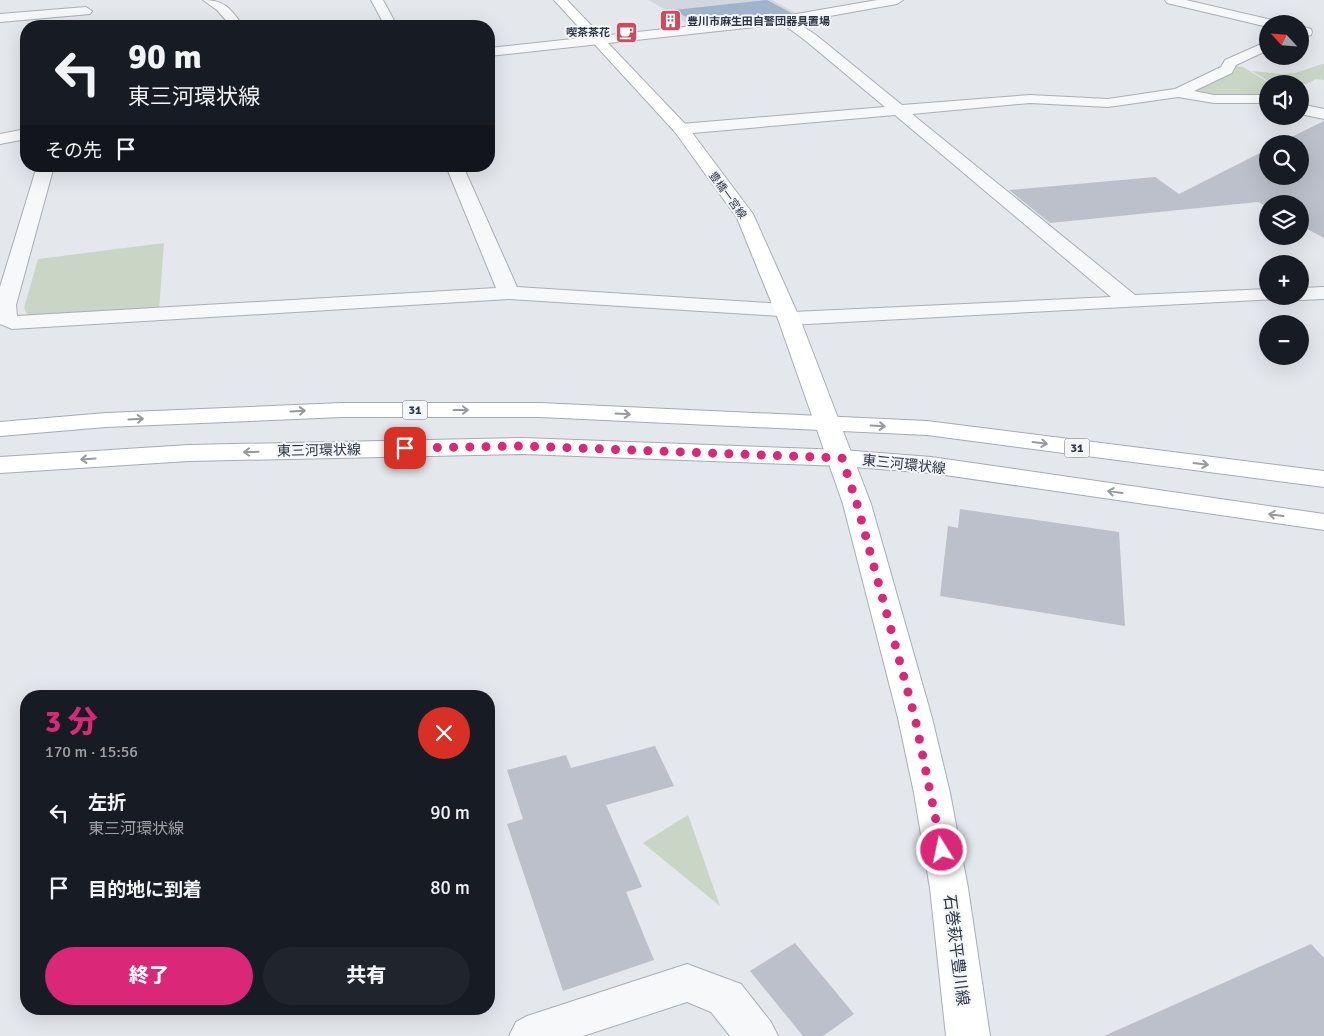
<!DOCTYPE html>
<html lang="ja">
<head>
<meta charset="utf-8">
<style>
	body { margin:0; font-family:Signika,"Noto Sans JP",sans-serif; background:#20242c; color:#f1f3f6; height:100vh; display:flex; flex-direction:column; font-size:19px; white-space:nowrap }
	* { box-sizing:border-box; margin:0 }
	p { font-size:16px; color:#9ea1a6 }
	.icon { flex:none; width:28px; height:28px; fill:none; stroke:currentColor; stroke-width:2; stroke-linecap:round; stroke-linejoin:round }
	.map { position:relative; flex:1; overflow:hidden }
	.details { position:absolute; left:20px; top:690px; width:475px; height:325px; display:flex; flex-direction:column; background:#171b24; border-radius:20px; box-shadow:0 5px 20px #0002 }
	.details>* { flex:none }
	.banner { position:absolute; left:20px; top:20px; width:475px; height:152px; border-radius:20px; box-shadow:0 5px 20px #0002; background:#171b24; color:#f1f3f6; overflow:hidden }
	.needle { width:32px; rotate:296deg }
	.buttons { position:absolute; left:1259px; top:15px; display:grid; gap:10px }
	.buttons a { display:grid; place-items:center; width:50px; height:50px; border-radius:50%; background:#171b24; box-shadow:0 5px 20px #0002; font-size:25px }
	.pin { position:absolute; display:grid; place-items:center; width:42px; height:42px; color:#fff; margin:-21px; border-radius:10px; box-shadow:0 2px 8px #0006 }
	.me { position:absolute; width:55px; margin:-28px; rotate:350deg; stroke-linejoin:round; filter:drop-shadow(0 0 4px #0008) }
	.turn { display:flex; align-items:center; gap:18px; height:105px; padding:0 25px; font-size:22px }
	.turn .icon { width:65px; height:65px; stroke-width:2.5 }
	.turn b { display:block; font-size:35px; line-height:42px }
	.then { display:flex; align-items:center; height:48px; padding:0 25px; background:#0003; gap:10px; font-size:19px }
	.round { display:grid; place-items:center; flex:none; width:52px; height:52px; border-radius:26px; background:#20242c }
	.head { display:flex; align-items:center; justify-content:space-between; height:85px; padding:0 25px }
	h1 { font-size:30px; font-weight:800; line-height:38px; color:#db2777 }
	.primary-button { display:flex; gap:10px; margin-top:auto; padding:10px 25px }
	.primary-button a { flex:1; height:58px; border-radius:30px; background:#db2777; color:#fff; font-size:20px; font-weight:800; line-height:58px; text-align:center }
	.primary-button a+a { background:#20242c; color:#f1f3f6 }
	ul { padding:0; list-style:none }
	li { display:flex; align-items:center; gap:15px; height:75px; padding:0 25px }
	li div { flex:1 }
	li b { display:block; font-size:19px }
	li em { font-style:normal }
	.map>svg:first-child { display:block }
</style>
</head>
<body>
<div class="map">
<svg width="1324" height="1036" viewBox="0 0 1324 1036">
	<rect width="100%" height="100%" fill="#e4e7ec"/>
	<!-- built -->
	<path fill="#d2d6de" d="M649,0H772L799,15L694,28Z"/>
	<!-- green -->
	<g fill="#c9d6c5">
		<path d="M1322,64H1324V80L1316,79L1307,84H1273L1252,71L1281,74L1295,73Z"/>
		<path d="M1236,66L1243,67L1271,84H1268L1267,95L1262,98L1188,92L1235,71Z"/>
		<path d="M164,243L159,310L35,318L27,314L24,308L38,259Z"/>
		<path d="M688,815L720,906L643,843Z"/>
	</g>
	<!-- water -->
	<path fill="#9fb4cc" d="M767,0L793,14L723,22L713,16L688,18L674,10Z"/>
	<!-- building -->
	<g fill="#bbc0ca">
		<path d="M1324,121V238L1300,225V204H1268V207L1258,202L1050,223L1009,190L1155,177L1179,194L1268,149V176H1300V144H1277Z"/>
		<path d="M960,509L1119,532L1125,626L940,596L948,526L958,528Z"/>
		<path d="M655,746L674,786L606,805L642,887L626,892L654,960L563,991L507,824L523,819L507,770L566,755L571,768Z"/>
		<path d="M795,943L854,1014L823,1036H803L750,971Z"/>
		<path d="M1311,944L1324,958V1036H1104Z"/>
	</g>
	<g fill="none" stroke-linecap="round" stroke-linejoin="round">
		<defs>
			<g id="street">
				<path d="M203,0C225,0 231,9 243,26H231L217,10Z"/>
				<path d="M371,0H383L397,26H385Z"/>
				<path d="M877,0H903L897,4L796,22L816,35L902,105L1030,95L1108,99L1175,89L1221,67L1225,60L1268,41V50L1236,65L1232,73L1194,91L1214,95H1260L1268,96V105L1260,103H1214L1178,97L1108,107L1030,103L912,114L1135,295L1268,289V296H1278L1275,299L789,325L781,324L778,319L780,316L509,299L12,329L0,324V287L37,166H54L16,305L17,316L496,288L446,166H463L517,287L784,304L791,306L795,310L793,312L1111,297L895,115L681,134L675,132L673,129L675,126L681,124L885,107L806,41L783,24L489,56V48L785,16Z"/>
				<path d="M1165,0H1186L1276,21L1278,24H1268V27L1167,3Z"/>
				<path d="M86,7L92,11L90,14L0,22V14Z"/>
				<path d="M1300,26L1311,29L1312,32L1311,35L1300,38Z"/>
				<path d="M1300,104L1324,109V119L1300,114Z"/>
				<path d="M26,129V139L0,144V134Z"/>
				<path d="M1324,287V299L1300,300L1291,296H1300V288Z"/>
				<path d="M687,964L741,984L771,1022L778,1036H730L711,1012L687,1002L583,1036H509L516,1022L527,1016Z"/>
			</g>
			<path id="secondary" d="M554,0H567L687,126L753,214L800,319L871,504L932,718L950,793L968,888L990,1036H946L930,888L914,793L898,718L843,504L778,319L737,218L675,132Z"/>
			<g id="primary">
				<path d="M342,403H540L927,421L1324,471V487L927,435L540,417H342L106,427L0,436V422L106,413Z"/>
				<path d="M523,438L842,450L931,457L1324,514V530L931,473L842,466L523,454L189,461L0,473V457L189,445Z"/>
			</g>
		</defs>
		<!-- street casing -->
		<use href="#street" stroke="#a9aeb7" stroke-width="2"/>
		<!-- secondary casing -->
		<use href="#secondary" stroke="#a9aeb7" stroke-width="2"/>
		<!-- primary casing -->
		<use href="#primary" stroke="#a3abb8" stroke-width="2"/>
		<!-- street -->
		<use href="#street" fill="#f7f8fa" fill-rule="evenodd"/>
		<!-- secondary -->
		<use href="#secondary" fill="#fff" fill-rule="evenodd"/>
		<!-- primary -->
		<use href="#primary" fill="#fff" fill-rule="evenodd"/>
	</g>
	<!-- one-way arrows -->
	<defs><path id="oneway-shaft" d="M-6 0H5M1.5-3L5.5 0L1.5 3" fill="none" stroke-width="1.6" stroke-linecap="round" stroke-linejoin="round" transform="scale(1.25)"/></defs>
	<g stroke="#959aa2">
		<use href="#oneway-shaft" transform="translate(461 410)"/>
		<use href="#oneway-shaft" transform="translate(298 411) rotate(-3)"/>
		<use href="#oneway-shaft" transform="translate(623 414) rotate(3)"/>
		<use href="#oneway-shaft" transform="translate(136 419) rotate(-3)"/>
		<use href="#oneway-shaft" transform="translate(878 426) rotate(3)"/>
		<use href="#oneway-shaft" transform="translate(1040 443) rotate(7)"/>
		<use href="#oneway-shaft" transform="translate(251 452) rotate(179)"/>
		<use href="#oneway-shaft" transform="translate(88 459) rotate(176)"/>
		<use href="#oneway-shaft" transform="translate(1201 464) rotate(7)"/>
		<use href="#oneway-shaft" transform="translate(1115 492) rotate(-172)"/>
		<use href="#oneway-shaft" transform="translate(1276 515) rotate(-172)"/>
	</g>
	<g fill="none" stroke-linecap="round" stroke-linejoin="round">
		<!-- route -->
		<path stroke="#db2777" stroke-width="9" stroke-dasharray="0 16.2" d="M405,448L523,446L842,458L857,504L915,718L942,850"/>
	</g>
	<!-- icons -->
	<defs>
		<symbol id="building-square" viewBox="-11 -11 22 22"><rect x="-9" y="-9" width="18" height="18" rx="4" fill="#d1495b" stroke="#f4f6f9"/><path d="M-4-6H4V6H1V3H-1V6H-4ZM-2.5-4.3h1.7v1.8h-1.7ZM.8-4.3h1.7v1.8H.8ZM-2.5-1h1.7V.8h-1.7ZM.8-1h1.7V.8H.8Z" fill="#fff"/></symbol>
		<symbol id="cafe-square" viewBox="-11 -11 22 22"><rect x="-9" y="-9" width="18" height="18" rx="4" fill="#d1495b" stroke="#f4f6f9"/><path d="M-5.5-4.5H6V0H3Q3 3.5 0 3.5H-2.5Q-5.5 3.5-5.5 0ZM3-3.2v2h1.7v-2ZM-6 4.5H4V6H-6Z" fill="#fff"/></symbol>
	</defs>
	<g fill-rule="evenodd">
		<use href="#building-square" x="658" y="8" width="25" height="25"/>
		<use href="#cafe-square" x="614" y="20" width="25" height="25"/>
	</g>
	<g text-anchor="middle" stroke-width="4" stroke-linejoin="round" paint-order="stroke">
		<!-- far-poi labels -->
		<g font-size="11" font-weight="bold" fill="#2b3445" stroke="#f4f6f9" text-anchor="start">
			<text x="687" y="25">豊川市麻生田自警団器具置場</text>
			<text x="610" y="36" text-anchor="end">喫茶茶花</text>
		</g>
		<!-- far-street labels -->
		<g font-size="11" fill="#2b3445" stroke="#f4f6f9">
			<text transform="translate(728 195) rotate(54)" y="4">豊橋一宮線</text>
		</g>
		<!-- shield labels -->
		<g fill="#f4f6f9" stroke="#676e7b" stroke-width="1">
			<rect x="402.5" y="400.5" width="25" height="19" rx="4"/>
			<rect x="1064.5" y="438.5" width="25" height="19" rx="4"/>
		</g>
		<g font-size="12" font-weight="bold" fill="#2b3445">
			<text x="415" y="414">31</text>
			<text x="1077" y="452">31</text>
		</g>
		<!-- street labels -->
		<g font-size="14" fill="#2b3445" stroke="#f4f6f9">
			<text transform="translate(319 450) rotate(-1)" y="5">東三河環状線</text>
			<text transform="translate(904 464) rotate(6)" y="5">東三河環状線</text>
		</g>
		<!-- near-street labels -->
		<g font-size="16" fill="#2b3445" stroke="#f4f6f9">
			<text transform="translate(957 950) rotate(83)" y="6">石巻萩平豊川線</text>
		</g>
	</g>
</svg>
<div class="buttons">
<a><svg class="needle" viewBox="-14 -14 28 28"><path d="M0-13l5 13h-10z" fill="#e53935"/><path d="M0 13l5-13h-10z" fill="#9ea1a6"/></svg></a>
<a><svg class="icon" aria-label="sound" viewBox="0 0 24 24"><path d="M4 9h4l5-4v14l-5-4H4zM17 9q2 3 0 6"/></svg></a>
<a><svg class="icon" aria-label="search" viewBox="0 0 24 24"><circle cx="10" cy="10" r="6"/><path d="M15 15l6 6"/></svg></a>
<a><svg class="icon" aria-label="layers" viewBox="0 0 24 24"><path d="M12 4l9 5-9 5-9-5zM3 14l9 5 9-5"/></svg></a>
<a>+</a>
<a>−</a>
</div>
<div class="pin" style="left:405px;top:448px;background:#d93025"><svg class="icon" aria-label="arrive" viewBox="0 0 24 24"><path d="M6 21V4h12l-3 4 3 4H6"/></svg></div>
<svg class="me" style="left:942px;top:850px" viewBox="-20 -20 40 40"><circle r="17" fill="#db2777" stroke="#fff" stroke-width="3"/><path d="M0-11L8 9 0 5-8 9z" fill="#fff"/></svg>
<div class="banner">
<div class="turn"><svg class="icon" aria-label="left" viewBox="0 0 24 24"><path d="M17 20v-9H6M10 6l-5 5 5 5"/></svg><div><b>90 m</b>東三河環状線</div></div>
<div class="then">その先<svg class="icon" aria-label="arrive" viewBox="0 0 24 24"><path d="M6 21V4h12l-3 4 3 4H6"/></svg></div>
</div>
<section class="details">
<div class="head"><div><h1>3 分</h1><p>170 m · 15:56</p></div><a class="round" style="background:#d93025;color:#fff"><svg class="icon" aria-label="close" viewBox="0 0 24 24"><path d="M6 6l12 12M18 6L6 18"/></svg></a></div>
<ul>
<li><svg class="icon" aria-label="left" viewBox="0 0 24 24"><path d="M17 20v-9H6M10 6l-5 5 5 5"/></svg><div><b>左折</b><p>東三河環状線</p></div><em>90 m</em></li>
<li><svg class="icon" aria-label="arrive" viewBox="0 0 24 24"><path d="M6 21V4h12l-3 4 3 4H6"/></svg><div><b>目的地に到着</b></div><em>80 m</em></li>
</ul>
<div class="primary-button"><a>終了</a><a>共有</a></div>
</section>
</div>
</body>
</html>
